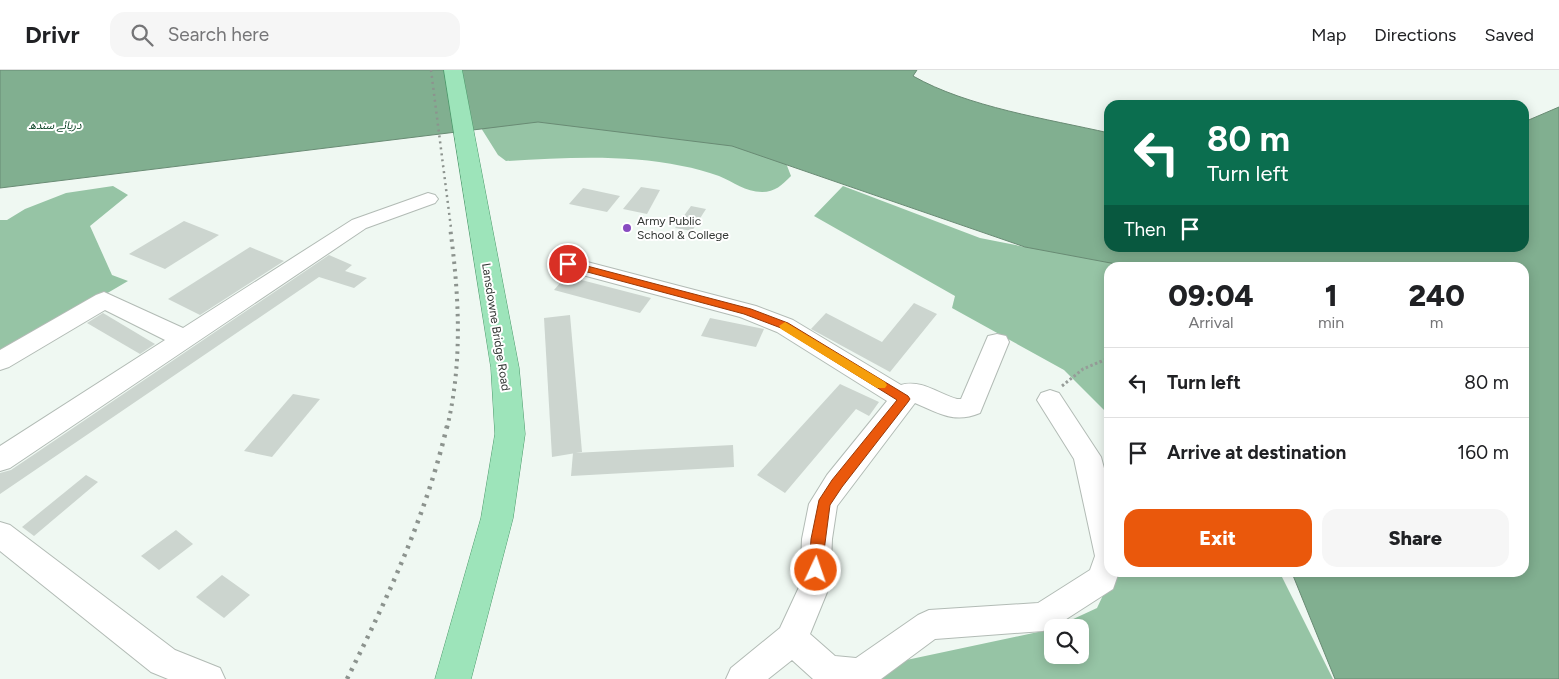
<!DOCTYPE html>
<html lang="en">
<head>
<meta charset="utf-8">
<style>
	body { margin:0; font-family:Figtree,"Noto Sans Arabic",sans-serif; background:#f6f6f6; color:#202124; height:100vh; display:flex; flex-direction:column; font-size:19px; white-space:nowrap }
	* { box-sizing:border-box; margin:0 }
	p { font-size:16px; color:#757577 }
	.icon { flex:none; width:28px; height:28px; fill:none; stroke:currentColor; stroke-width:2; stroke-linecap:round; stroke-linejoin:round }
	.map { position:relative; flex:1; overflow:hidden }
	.side { position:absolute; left:1104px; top:192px; width:425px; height:315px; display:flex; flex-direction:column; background:#fff; border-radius:15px; box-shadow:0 2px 12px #0003 }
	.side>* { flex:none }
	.guide { position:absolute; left:1104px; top:30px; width:425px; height:152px; border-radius:15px; box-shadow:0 2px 12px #0003; background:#0b6e4f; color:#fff; overflow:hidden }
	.controls { position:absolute; left:1044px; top:549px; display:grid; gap:10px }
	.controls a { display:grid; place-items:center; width:45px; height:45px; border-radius:10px; background:#fff; box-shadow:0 2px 12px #0003; font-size:25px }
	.pin { position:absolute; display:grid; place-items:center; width:42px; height:42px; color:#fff; margin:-21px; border:2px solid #fff; border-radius:50%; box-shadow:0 1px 5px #0007 }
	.me { position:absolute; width:55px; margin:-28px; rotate:3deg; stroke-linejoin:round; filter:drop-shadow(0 0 4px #0008) }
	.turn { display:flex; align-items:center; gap:18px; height:105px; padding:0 20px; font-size:22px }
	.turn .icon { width:65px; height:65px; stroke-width:2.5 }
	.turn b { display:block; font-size:35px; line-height:42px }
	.then { display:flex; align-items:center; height:48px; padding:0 20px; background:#0003; gap:10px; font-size:19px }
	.eta { display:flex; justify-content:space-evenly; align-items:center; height:85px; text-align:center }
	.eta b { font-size:30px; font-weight:800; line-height:35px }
	.button { display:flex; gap:10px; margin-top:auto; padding:10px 20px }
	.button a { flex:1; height:58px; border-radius:15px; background:#ea580c; color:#fff; font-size:20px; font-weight:800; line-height:58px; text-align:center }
	.button a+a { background:#f6f6f6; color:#202124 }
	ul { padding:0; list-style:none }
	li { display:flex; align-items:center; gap:15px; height:70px; padding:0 20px; border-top:1px solid #e0e0e0 }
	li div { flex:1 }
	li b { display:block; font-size:19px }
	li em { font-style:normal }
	header { display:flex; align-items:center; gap:30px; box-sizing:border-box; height:70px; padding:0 25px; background:#fff; border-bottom:1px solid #e0e0e0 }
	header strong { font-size:24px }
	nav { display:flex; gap:28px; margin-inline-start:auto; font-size:18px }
	.search { width:350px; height:45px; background:#f6f6f6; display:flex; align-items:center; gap:12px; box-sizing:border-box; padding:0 18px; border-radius:15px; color:#757577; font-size:19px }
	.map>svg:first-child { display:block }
</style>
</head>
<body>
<header>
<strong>Drivr</strong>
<div class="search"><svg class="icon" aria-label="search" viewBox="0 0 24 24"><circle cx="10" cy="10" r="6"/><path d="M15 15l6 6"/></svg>Search here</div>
<nav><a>Map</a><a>Directions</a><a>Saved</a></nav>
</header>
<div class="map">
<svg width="1559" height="609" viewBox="0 0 1559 609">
	<rect width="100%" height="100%" fill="#eff8f2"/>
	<!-- forest -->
	<g fill="#96c4a5">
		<path d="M476,50L659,56L784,88L791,106C782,115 775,122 762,122C745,122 734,112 719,106C707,102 694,98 682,96C623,84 565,88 506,91L498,85Z"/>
		<path d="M113,116L128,125L90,156L112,205L128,211L0,286V150H7L25,139L66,123Z"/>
		<path d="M843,116L980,168L1025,177L1106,183L1131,196L1109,198V345L1064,300L952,238L955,226L814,146Z"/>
		<path d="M1114,502L1280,503L1333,609H881L897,592L1052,559V585H1080V558L1056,557L1097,538Z"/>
	</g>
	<!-- water -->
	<path fill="#81af90" stroke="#698b74" d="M0,0H917L913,6C967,37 1048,49 1109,63V178H1524V52L1559,37V609H1335L1292,503L1524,502V198L1132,197L1025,177L732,76L538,52L0,118Z"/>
	<!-- building -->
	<g fill="#ccd5cf">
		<path d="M641,117L660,120L647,144L623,139Z"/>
		<path d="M583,118L620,126L607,142L569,134Z"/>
		<path d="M691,136L706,139L692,161L675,158Z"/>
		<path d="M184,151L219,165L165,199L129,184Z"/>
		<path d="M250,177L284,191L200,245L168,229Z"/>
		<path d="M329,185L352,195L345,201L367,208L354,218L319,207L0,424V403L11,400Z"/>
		<path d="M566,206L651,228L640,243L554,220Z"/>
		<path d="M914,233L937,244L890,302L811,259L826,243L882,272Z"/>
		<path d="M103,243L155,274L140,284L87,253Z"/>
		<path d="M570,245L582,382L552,387L544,248Z"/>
		<path d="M710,248L764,259L756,277L701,266Z"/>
		<path d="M840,314L879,332L869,346L856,339L785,423L757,405Z"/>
		<path d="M293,324L320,329L272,387L244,381Z"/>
		<path d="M733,375L734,397L571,406L573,383Z"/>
		<path d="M86,405L98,412L34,466L22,457Z"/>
		<path d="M176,460L193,474L159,500L141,486Z"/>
		<path d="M222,505L250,525L224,548L196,527Z"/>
	</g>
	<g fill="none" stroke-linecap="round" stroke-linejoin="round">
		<defs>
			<g id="minor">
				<path d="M428,123L435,125L438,129L435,133L366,158L10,398L0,401V376L165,270L105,240L9,297L0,300V280L96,225L104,222L183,258L352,150Z"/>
				<path d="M568,187L756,236L793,250L901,315C921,309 939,324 957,329H961L988,266L997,264L1006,266L1009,272L980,343C954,354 939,343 915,333L837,436L832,469L830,515L810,564L835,586L856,588L918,545L929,540L1038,533L1090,500L1095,486L1074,389L1037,330L1041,323L1050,320L1059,323L1101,387L1109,417V502H1119L1113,519L1054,557L1043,561L935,569L881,609H813L792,590L768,609H726L731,598L780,558L800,515L802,469L809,434L827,405L887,331L777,262L740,247L560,199L557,194L560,189Z"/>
				<path d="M0,452L10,455L175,580L220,598L225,609H168L151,602L0,481Z"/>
			</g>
			<path id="major" d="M444,0H462L519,298L525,364L513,448L471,609H435L481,448L495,364L491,298Z"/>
		</defs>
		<!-- minor casing -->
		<use href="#minor" stroke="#b2bbb5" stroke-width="2"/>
		<!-- major casing -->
		<use href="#major" stroke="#4d9b6d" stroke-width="1"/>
		<!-- path -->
		<path stroke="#969c98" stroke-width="3" stroke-dasharray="2.5 2.5" stroke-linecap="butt" d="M1062,316L1083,299L1109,288"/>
		<!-- minor -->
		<use href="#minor" fill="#fff" fill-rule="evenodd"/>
		<!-- major -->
		<use href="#major" fill="#9de4ba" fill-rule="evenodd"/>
		<!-- rail-far2 -->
		<path stroke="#8c938e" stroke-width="2.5" stroke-dasharray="2 4" stroke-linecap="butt" d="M431,0L451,158"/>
		<!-- rail-far1 -->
		<path stroke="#8c938e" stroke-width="4" stroke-dasharray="2.5 5" stroke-linecap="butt" d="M447,358C463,291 459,225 450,157"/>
		<!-- rail -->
		<path stroke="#8c938e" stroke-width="4.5" stroke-dasharray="3 6" stroke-linecap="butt" d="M347,609C388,527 426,446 447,356"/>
	</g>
	<!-- route -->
	<path fill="#ea580c" stroke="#983908" d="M568,191L751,239L788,253L908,326L910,329L908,332L842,417L830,435L821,504L816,506L811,504L809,500L811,469L819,430L832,410L897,330L781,258L744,244L565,196V192Z"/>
	<!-- slow -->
	<path fill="#f59e0b" d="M785,252L885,312L887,315L885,318H877L781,259L779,256Z"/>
	<!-- markers -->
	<circle fill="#884bc1" stroke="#fff" stroke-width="2" cx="627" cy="158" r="5"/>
	<g text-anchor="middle" stroke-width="4" stroke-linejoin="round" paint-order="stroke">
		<!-- far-water labels -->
		<g font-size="11" font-style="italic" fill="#0c4426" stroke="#fff">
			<text x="55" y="59">دریائے سندھ</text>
		</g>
		<!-- poi labels -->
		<g font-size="12" fill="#323633" stroke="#fff" text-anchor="start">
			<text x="637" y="155">Army Public<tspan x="637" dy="14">School &amp; College</tspan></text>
		</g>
		<!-- street labels -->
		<g font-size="12" fill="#323633" stroke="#fff">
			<text transform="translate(496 257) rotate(81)" y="4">Lansdowne Bridge Road</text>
		</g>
	</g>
</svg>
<div class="controls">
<a><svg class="icon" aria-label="search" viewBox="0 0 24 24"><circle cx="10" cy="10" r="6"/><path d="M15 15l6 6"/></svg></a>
</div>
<div class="pin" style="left:568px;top:194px;background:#d93025"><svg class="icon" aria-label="arrive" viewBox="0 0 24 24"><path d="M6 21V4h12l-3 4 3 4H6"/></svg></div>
<svg class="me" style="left:816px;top:500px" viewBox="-20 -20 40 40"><circle r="17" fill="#ea580c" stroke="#fff" stroke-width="3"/><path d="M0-11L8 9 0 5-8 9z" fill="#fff"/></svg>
<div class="guide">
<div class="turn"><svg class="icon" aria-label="left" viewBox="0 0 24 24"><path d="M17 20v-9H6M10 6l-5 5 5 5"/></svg><div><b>80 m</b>Turn left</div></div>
<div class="then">Then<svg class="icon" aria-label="arrive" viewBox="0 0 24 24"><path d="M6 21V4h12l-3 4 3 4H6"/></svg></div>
</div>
<section class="side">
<div class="eta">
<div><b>09:04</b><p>Arrival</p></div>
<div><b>1</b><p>min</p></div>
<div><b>240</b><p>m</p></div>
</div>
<ul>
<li><svg class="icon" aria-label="left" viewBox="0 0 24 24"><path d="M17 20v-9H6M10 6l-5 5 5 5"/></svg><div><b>Turn left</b></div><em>80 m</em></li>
<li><svg class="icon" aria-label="arrive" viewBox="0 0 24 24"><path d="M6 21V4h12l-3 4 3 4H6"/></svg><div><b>Arrive at destination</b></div><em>160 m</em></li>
</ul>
<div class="button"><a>Exit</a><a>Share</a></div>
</section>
</div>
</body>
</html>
